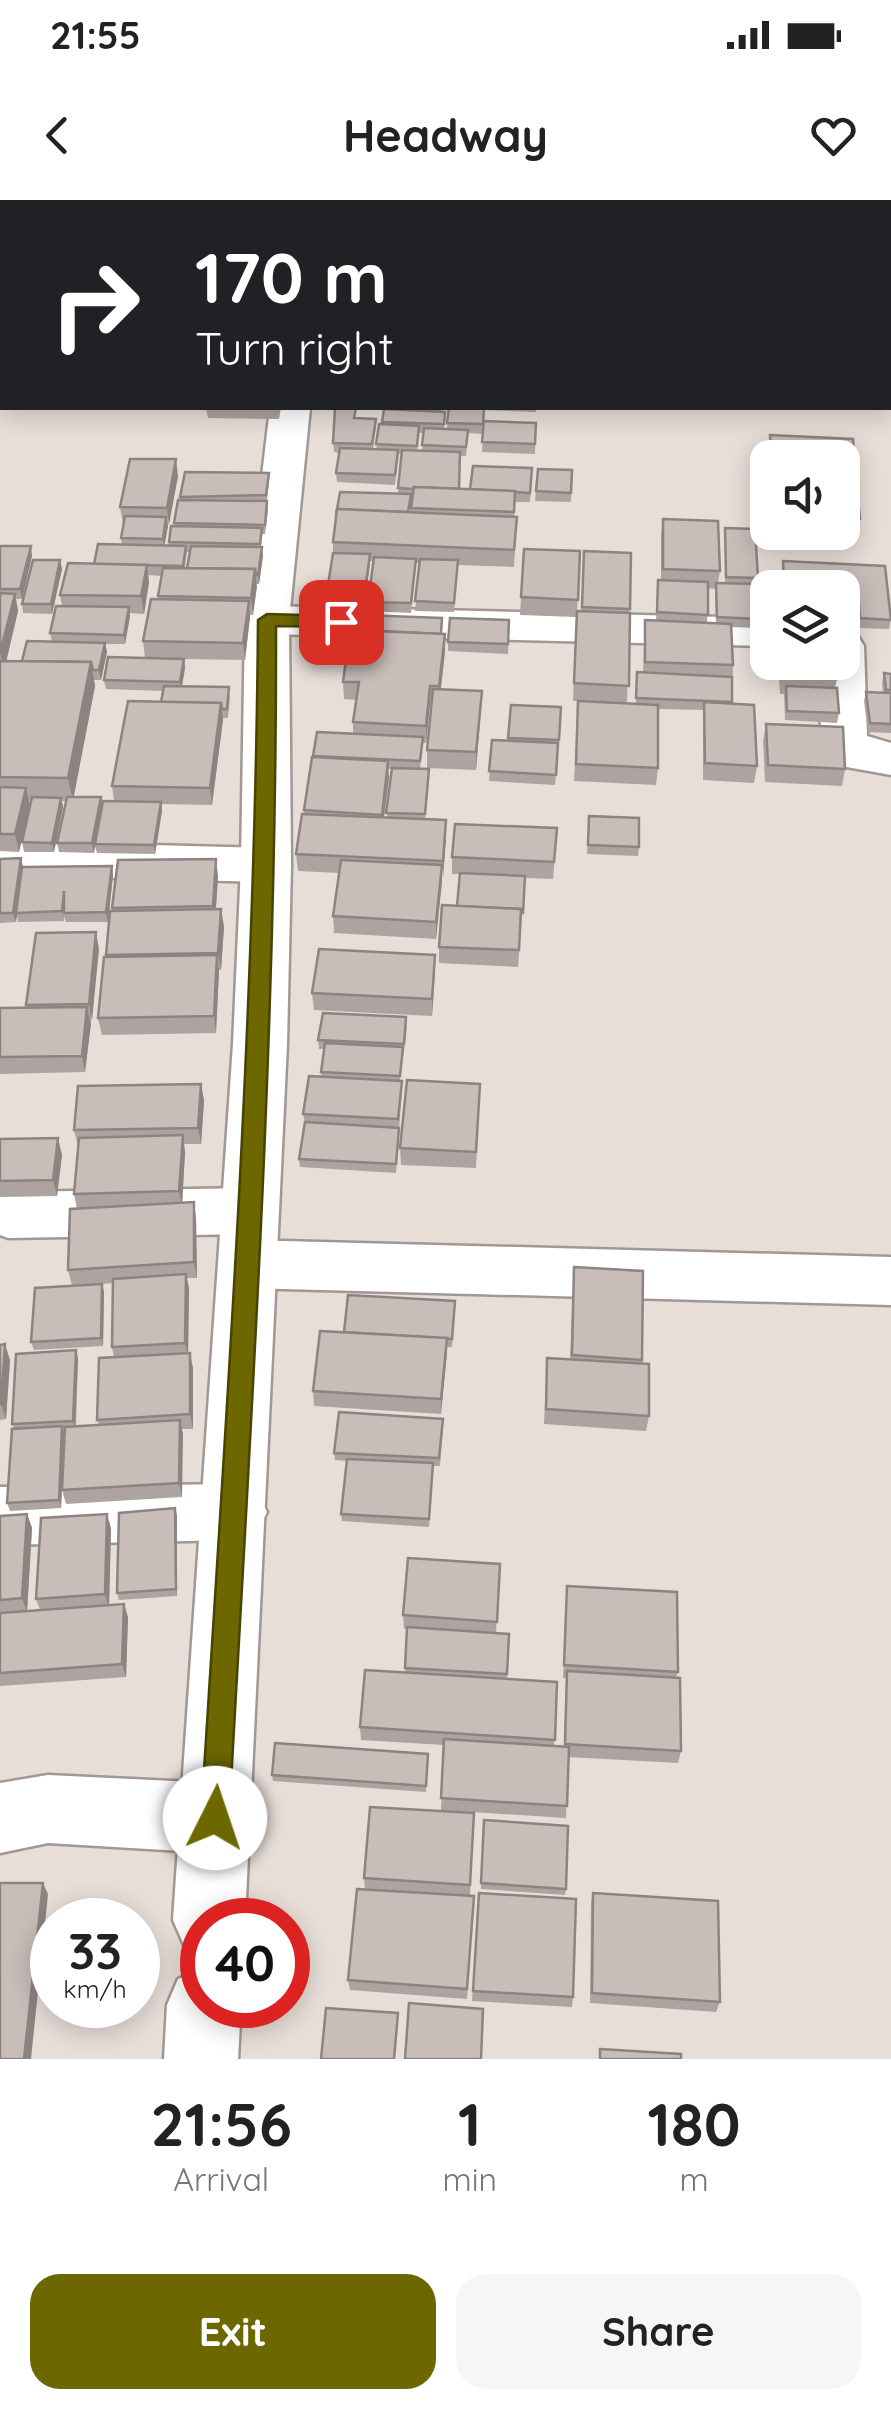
<!DOCTYPE html>
<html lang="en">
<head>
<meta charset="utf-8">
<style>
	body { margin:0; font-family:Quicksand,sans-serif; background:#f6f6f6; color:#222; height:100vh; display:flex; flex-direction:column; font-size:38px; white-space:nowrap }
	* { box-sizing:border-box; margin:0 }
	p { font-size:32px; color:#767676 }
	.icon { flex:none; width:55px; height:55px; fill:none; stroke:currentColor; stroke-width:2; stroke-linecap:round; stroke-linejoin:round }
	.map { position:relative; height:1859px; overflow:hidden }
	.side { display:flex; flex-direction:column; background:#fff; flex:1 }
	.side>* { flex:none }
	.hud { position:absolute; left:0px; top:0px; width:892px; height:210px; box-shadow:0 5px 25px #0003; background:#202124; color:#fff; overflow:hidden }
	.buttons { position:absolute; left:750px; top:240px; display:grid; gap:20px }
	.buttons a { display:grid; place-items:center; width:110px; height:110px; border-radius:20px; background:#fff; box-shadow:0 5px 25px #0003; font-size:50px }
	.speed { position:absolute; left:30px; top:1698px; display:flex; gap:20px; font-size:50px; font-weight:700; text-align:center }
	.speed>* { display:grid; place-content:center; width:130px; height:130px; border-radius:50%; background:#fff; box-shadow:0 5px 25px #0003; line-height:1 }
	.speed small { font-size:25px; font-weight:400 }
	.speed .limit { border:15px solid #d22; background:#fff; color:#111 }
	.pin { position:absolute; display:grid; place-items:center; width:85px; height:85px; color:#fff; margin:-42px; border-radius:20px; box-shadow:0 5px 15px #0006 }
	.me { position:absolute; width:110px; margin:-55px; rotate:4deg; stroke-linejoin:round; filter:drop-shadow(0 0 8px #0008) }
	.turn { display:flex; align-items:center; gap:35px; height:210px; padding:0 30px; font-size:45px }
	.turn .icon { width:130px; height:130px; stroke-width:2.5 }
	.turn b { display:block; font-size:70px; line-height:85px }
	.eta { display:flex; justify-content:space-evenly; align-items:center; height:170px; text-align:center }
	.eta b { font-size:60px; font-weight:700; line-height:70px }
	.button { display:flex; gap:20px; margin-top:auto; padding:20px 30px }
	.button a { flex:1; height:115px; border-radius:30px; background:#6d6700; color:#fff; font-size:40px; font-weight:700; line-height:115px; text-align:center }
	.button a+a { background:#f6f6f6; color:#222 }
	.status { display:flex; justify-content:space-between; align-items:center; height:70px; padding:0 50px; background:#fff; direction:ltr }
	.status svg { height:28px; fill:currentColor }
	header { display:flex; justify-content:space-between; align-items:center; height:130px; padding:0 30px; background:#fff; font-size:45px; font-weight:700 }
	.map>svg:first-child { display:block }
</style>
</head>
<body>
<div class="status"><b>21:55</b><svg viewBox="0 0 49 12"><path d="M0 12V9h3v3zM5 12V6h3v6zM10 12V3h3v9zM15 12V0h3v12zM26 1h20v11H26zM47 4h2v5h-2z"/></svg></div>
<header><svg class="icon" aria-label="back" viewBox="0 0 24 24"><path d="M15 5l-7 7 7 7"/></svg>Headway<svg class="icon" aria-label="heart" viewBox="0 0 24 24"><path d="M12 20l-8-8c-3-5 5-10 8-4 3-6 11-1 8 4z"/></svg></header>
<div class="map">
<svg width="891" height="1859" viewBox="0 0 891 1859">
	<rect width="100%" height="100%" fill="#e8ded8"/>
	<g fill="none" stroke-linecap="round" stroke-linejoin="round">
		<defs>
			<g id="street">
				<path d="M755,0H791V2H756Z"/>
				<path d="M267,406L768,418V446L267,434L251,430L245,420L251,410Z"/>
				<path d="M842,432L858,436L864,446L867,536L891,543V575L841,566L821,541L820,462H842Z"/>
				<path d="M0,641L266,648L283,653L291,665L283,677L266,682L0,675Z"/>
				<path d="M0,988L12,992L250,988L270,995L278,1011L270,1027L250,1034L8,1038L0,1035Z"/>
				<path d="M248,1040L891,1057V1105L248,1088L228,1081L219,1064L228,1047Z"/>
				<path d="M235,1284L257,1292L267,1312L257,1332L235,1340L0,1345V1287Z"/>
				<path d="M48,1575L215,1583L240,1594L250,1618L240,1642L215,1653L48,1643L0,1653V1583Z"/>
			</g>
			<g id="secondary">
				<path d="M292,0H328V2H293Z"/>
				<path d="M270,208H310L289,420L291,665L287,844L245,1720H202V1753L184,1745L173,1720L233,844L241,665L245,420Z"/>
				<path d="M202,1769V1805H241L238,1859H164L167,1805L178,1779Z"/>
			</g>
		</defs>
		<!-- street casing -->
		<use href="#street" stroke="#a29893" stroke-width="5"/>
		<!-- secondary casing -->
		<use href="#secondary" stroke="#a29893" stroke-width="5"/>
		<!-- street -->
		<use href="#street" fill="#fff" fill-rule="evenodd"/>
		<!-- secondary -->
		<use href="#secondary" fill="#fff" fill-rule="evenodd"/>
	</g>
	<!-- wall -->
	<g fill="#ada3a0" fill-rule="evenodd">
		<path d="M3,0H76V2H2V136H0V2H2Z"/>
		<rect x="0" y="145" width="2" height="60"/>
		<path d="M206,208H281L279,219L208,218Z"/>
		<path d="M395,208H442V212H445L444,229H447L449,208H536V212L484,210V221L536,223L535,254L482,252L483,234L468,233L466,256H460L459,289H470L532,268L530,302H515L514,317L516,334L514,367L458,365L454,412L415,411L420,363H416L411,413L368,411V402L373,361H370L363,415L442,434L445,451L441,489L481,508L476,570L427,568V550L432,503H430L426,543H423L420,569L429,579L425,619L446,637L436,739L334,733L333,716L339,673L298,671L296,654L304,610L353,534V522L356,500L344,499L343,482L358,430L361,415L325,413V404L333,353V342L398,294L402,254H399L395,285L337,282L336,273L340,253L334,252L333,243L356,218L376,228L373,249H376L384,209H395ZM419,233H424L422,251H417ZM388,569H391L387,617H384Z"/>
		<path d="M770,235L853,239L860,319L857,336L784,333L842,332V258H768Z"/>
		<path d="M538,269L572,270L571,302L535,301Z"/>
		<path d="M269,273V282L267,301L268,311L265,334H262L261,347L263,356L259,384H256L253,415H250L245,460L184,459L185,468L182,486L230,497L228,518H223L212,605L161,604L162,611L155,654L97,653L95,646L94,653L59,652L57,643L66,601H62L63,607L54,652H24L22,642L31,600H29L30,605L19,652L0,651V346L32,356L22,399H16L18,411L6,461H22L52,442L50,433L62,406L60,395L94,364L122,345L121,338L123,324L120,307L178,276L164,345H169V342L175,326L180,297ZM187,352H190L187,368H185ZM148,375L162,376L158,399L143,441L145,458L104,480L106,489L163,491L161,502L112,586L114,601L102,606L101,597H73L95,486L94,480H101L107,452L105,444H125L130,413L144,414L149,382Z"/>
		<path d="M663,319L720,371L718,383H725V328L758,378L759,419L758,428L731,427L733,465L732,504L757,566L754,583L703,580V510L658,509V568L656,585L574,581L578,501L636,504L637,472L643,473L645,420L656,421L658,380H661V336ZM708,388L715,389L716,423H707Z"/>
		<path d="M524,349L580,351L577,411H581L584,351L631,353L627,503L573,501L576,417L520,415Z"/>
		<path d="M60,360L62,369L52,414L23,413L22,404Z"/>
		<path d="M783,361L885,366L891,418L889,429L858,428L856,398L842,397V388H782Z"/>
		<path d="M509,420L508,454L448,451V442Z"/>
		<path d="M778,462H836L837,479L835,488L839,513L837,523L785,520L784,494H780Z"/>
		<path d="M884,473L891,474V533L868,532L864,501L866,492L883,493L882,483Z"/>
		<path d="M511,505L561,507L555,585L489,581L492,540L508,541Z"/>
		<path d="M766,524L845,569L842,586L765,582L763,541Z"/>
		<path d="M589,616L639,647L638,656L587,654Z"/>
		<path d="M557,628L553,679L525,678L518,767L439,763V747L457,706L460,674H452V657Z"/>
		<path d="M21,658L23,667L113,675L108,722H66L64,716V721L18,722L17,715L16,722L0,723V659Z"/>
		<path d="M218,676L216,709L224,726L221,770H219L216,833L102,835L98,818L112,708Z"/>
		<path d="M99,749L85,872L0,874V808H26V805Z"/>
		<path d="M435,755L432,816L314,810L312,793Z"/>
		<path d="M407,827L400,880L402,889L396,973L300,967L299,959L305,923L303,914L321,876L324,849H319L318,840Z"/>
		<path d="M201,884L204,901L201,944H184L185,952L182,1002L196,1018L197,1078H187L189,1089L188,1153L193,1168V1229H182V1297L66,1304L62,1290L61,1308L10,1311L7,1303L14,1229L12,1224L76,1150L78,1158L76,1227L99,1225L97,1220L114,1157L112,1147L113,1083L102,1084L104,1092L103,1146L34,1150L31,1142L72,1085L68,1070L77,1009L74,994L78,946L74,930Z"/>
		<path d="M480,884L476,968L401,965L400,948Z"/>
		<path d="M0,939L62,955L57,996L0,997Z"/>
		<path d="M574,1067L642,1160L649,1216L646,1231L544,1224L547,1158L570,1159Z"/>
		<path d="M455,1110L452,1147H447L441,1214L314,1206L313,1191L344,1132Z"/>
		<path d="M0,1145L10,1160L6,1219L0,1220Z"/>
		<path d="M443,1227L440,1266H433L429,1327L342,1321L341,1314L346,1261L335,1260L334,1253Z"/>
		<path d="M175,1308L177,1316V1396L119,1400L117,1393Z"/>
		<path d="M27,1314L32,1328L27,1411L40,1410L36,1399L111,1328L109,1405L128,1417L126,1477L0,1486V1316Z"/>
		<path d="M500,1364L496,1433L509,1434L507,1479L557,1482L554,1546L564,1547L566,1478H563L567,1386L678,1472L676,1477L681,1551L678,1563L568,1557L566,1618L441,1610L444,1545L361,1540L360,1527L405,1472L407,1429H404L403,1415Z"/>
		<path d="M428,1554L426,1592L273,1581L272,1575Z"/>
		<path d="M474,1613L470,1696L473,1707L467,1799L350,1790L348,1780L365,1690L364,1678Z"/>
		<path d="M484,1620L566,1689L565,1695L481,1689Z"/>
		<path d="M479,1693L573,1797L572,1807L472,1801Z"/>
		<path d="M593,1693L720,1802L716,1812L590,1803L591,1704Z"/>
	</g>
	<!-- shaded-wall -->
	<g fill="#8d8482">
		<path d="M176,259L178,276L169,325L167,308Z"/>
		<path d="M166,317L168,326L164,349L163,339Z"/>
		<path d="M31,346L32,356L22,399L20,389Z"/>
		<path d="M262,347L263,356L259,384L258,375Z"/>
		<path d="M370,354V364L363,415V406Z"/>
		<path d="M60,360L62,369L52,414L51,404Z"/>
		<path d="M147,365L149,382L144,414L141,396Z"/>
		<path d="M255,369L257,387L253,415L251,398Z"/>
		<path d="M15,394L18,411L4,471L0,453Z"/>
		<path d="M249,401L250,418L245,460L243,443Z"/>
		<path d="M129,407L130,417L125,444L124,435Z"/>
		<path d="M445,434V451L439,503V486Z"/>
		<path d="M105,443L107,452L101,480L99,470Z"/>
		<path d="M184,459L185,468L181,491L180,482Z"/>
		<path d="M91,462L95,486L73,601L68,578Z"/>
		<path d="M430,486V503L426,543V526Z"/>
		<path d="M482,491L481,508L476,570V552Z"/>
		<path d="M221,503L223,520L212,605L210,588Z"/>
		<path d="M388,561L389,578L382,632V615Z"/>
		<path d="M26,588L30,605L19,652L15,634Z"/>
		<path d="M101,597L102,607L94,653L92,643Z"/>
		<path d="M61,598L63,607L54,652L52,643Z"/>
		<path d="M161,602L162,611L155,654L154,645Z"/>
		<path d="M446,620V637L443,678V661Z"/>
		<path d="M21,658L23,668L16,722L13,713Z"/>
		<path d="M216,659L218,676L215,723L213,706Z"/>
		<path d="M442,665V682L436,739V722Z"/>
		<path d="M112,666L113,675L108,722L106,712Z"/>
		<path d="M221,709L224,726L221,770L218,753Z"/>
		<path d="M96,732L99,749L92,821L89,804Z"/>
		<path d="M217,755L219,772L216,833L214,816Z"/>
		<path d="M435,755V772L432,816V799Z"/>
		<path d="M87,807L91,824L85,872L82,856Z"/>
		<path d="M201,884L204,901L201,944L198,928Z"/>
		<path d="M183,935L185,952L182,1007L179,991Z"/>
		<path d="M58,938L62,955L57,996L53,980Z"/>
		<path d="M194,1002L196,1018L197,1078L194,1062Z"/>
		<path d="M186,1074L189,1089L188,1158L185,1143Z"/>
		<path d="M102,1084L104,1092L103,1146L101,1138Z"/>
		<path d="M447,1138V1153L441,1214V1199Z"/>
		<path d="M5,1144L10,1160L6,1219L1,1204Z"/>
		<path d="M76,1150L78,1158L75,1229L73,1221Z"/>
		<path d="M190,1153L193,1168V1229L190,1214Z"/>
		<path d="M180,1220L183,1234L182,1297L179,1283Z"/>
		<path d="M62,1226L64,1234L61,1308L59,1300Z"/>
		<path d="M175,1308L177,1316V1396L176,1389Z"/>
		<path d="M27,1314L32,1328L27,1412L22,1398Z"/>
		<path d="M107,1314L111,1328L109,1408L105,1394Z"/>
		<path d="M124,1404L128,1417L126,1477L122,1464Z"/>
		<path d="M43,1683L48,1694L31,1859H24Z"/>
	</g>
	<!-- building -->
	<g fill="#c9bdba" stroke="#8d8482" stroke-width="2.5">
		<path d="M3,0H73H27L60,2H2V20H0V2H2Z"/>
		<path d="M157,0H236L235,2H156Z"/>
		<path d="M245,0H289L288,2H245Z"/>
		<path d="M621,0H684L683,2Z"/>
		<rect x="688" y="0" width="49" height="2"/>
		<rect x="739" y="0" width="23" height="2"/>
		<rect x="779" y="0" width="61" height="2"/>
		<rect x="843" y="0" width="23" height="2"/>
		<rect x="0" y="27" width="2" height="22"/>
		<rect x="0" y="49" width="2" height="70"/>
		<rect x="0" y="145" width="2" height="43"/>
		<path d="M335,208H356L354,218L376,219L372,244L333,243Z"/>
		<path d="M449,208H484L483,224L447,223Z"/>
		<path d="M384,209L445,212L444,224L382,222Z"/>
		<path d="M484,221L536,223L535,244L482,242Z"/>
		<path d="M379,224L419,226L417,246L376,244Z"/>
		<path d="M424,228L468,230L466,247L422,245Z"/>
		<path d="M770,235L853,239L860,319L842,318V258H771Z"/>
		<path d="M340,248L398,250L395,275L336,273Z"/>
		<path d="M402,250L460,252L459,289L414,287L413,289L398,288Z"/>
		<path d="M130,259H176L167,308L120,307Z"/>
		<path d="M473,266L532,268L530,293L470,289Z"/>
		<path d="M538,269L572,270L571,293L536,291Z"/>
		<path d="M185,272L269,273L266,295L180,297Z"/>
		<path d="M414,287L515,291L514,312L411,308Z"/>
		<path d="M340,292L411,294L408,312L337,309L336,315Z"/>
		<path d="M178,300L267,301L265,325L174,323Z"/>
		<path d="M337,309L517,317L514,350L333,342Z"/>
		<path d="M125,316L166,317L163,339L121,338Z"/>
		<path d="M663,319L718,321L720,371L663,369Z"/>
		<path d="M171,326L262,328L260,344L169,342Z"/>
		<path d="M725,328L755,329L758,378L726,377Z"/>
		<path d="M98,344L186,346L183,366L94,364Z"/>
		<path d="M0,346H31L20,389H0Z"/>
		<path d="M191,346L262,347L258,375H256L255,369L187,368Z"/>
		<path d="M524,349L580,351L578,400L521,397Z"/>
		<path d="M584,351L631,353L630,409L582,407Z"/>
		<path d="M333,353L370,354L363,406L325,404Z"/>
		<path d="M374,357L416,359L411,403L368,402Z"/>
		<path d="M420,359L458,360L454,403L415,401Z"/>
		<path d="M33,360H60L51,404H22Z"/>
		<path d="M783,361L885,366L891,420L860,418L858,388H784Z"/>
		<path d="M68,363L147,365L141,396L60,395Z"/>
		<path d="M163,368L255,369L251,398L158,396Z"/>
		<path d="M658,380L708,382V415L657,412Z"/>
		<path d="M716,383L758,384L759,419L717,417Z"/>
		<path d="M0,393L15,394L0,453Z"/>
		<path d="M151,399L249,401L243,443L143,441Z"/>
		<path d="M56,406L129,407L124,435L50,433Z"/>
		<path d="M577,411L630,413L629,486L574,483Z"/>
		<path d="M361,415L442,418L441,434L358,430Z"/>
		<path d="M450,418L509,420L508,444L448,442Z"/>
		<path d="M645,420L731,424L733,465L645,462Z"/>
		<path d="M350,430L445,434L439,486H430L426,526L353,522L359,482H343Z"/>
		<path d="M27,441L105,443L99,470H93L91,462L22,461Z"/>
		<path d="M108,457L184,459L180,482L104,480Z"/>
		<path d="M0,461L91,462L68,578L0,577Z"/>
		<path d="M782,462H836L837,479L783,476Z"/>
		<path d="M637,472L732,477V502L636,498Z"/>
		<path d="M884,473L891,474V490H886Z"/>
		<path d="M164,486L229,487L227,509H222L221,503L161,502Z"/>
		<path d="M786,486L837,488L839,513L787,511Z"/>
		<path d="M433,489L482,491L476,552L427,550Z"/>
		<path d="M866,492L891,493V524L870,523Z"/>
		<path d="M128,501L221,503L210,588L112,586Z"/>
		<path d="M578,501L658,505V568L576,564Z"/>
		<path d="M704,502L754,505L757,566L705,563Z"/>
		<path d="M511,505L561,507L559,540L508,538Z"/>
		<path d="M766,524L843,527L845,569L768,565Z"/>
		<path d="M317,532L423,537L420,561L313,556Z"/>
		<path d="M492,540L558,543L556,575L489,571Z"/>
		<path d="M312,557L388,561L382,615L304,610Z"/>
		<path d="M392,568L429,569L425,614L386,613Z"/>
		<path d="M0,587L26,588L15,634H0Z"/>
		<path d="M32,597L61,598L52,643L22,642Z"/>
		<path d="M67,597H101L92,643H57Z"/>
		<path d="M103,601L161,602L154,645L95,644Z"/>
		<path d="M302,614L446,620L443,661L296,654Z"/>
		<path d="M589,616L639,618V647L588,645Z"/>
		<path d="M455,624L557,628L554,662L452,657Z"/>
		<path d="M21,658L13,713H0V659Z"/>
		<path d="M216,659L213,706L112,708L118,660Z"/>
		<path d="M341,660L442,665L436,722L333,716Z"/>
		<path d="M112,666L106,712L64,713V691L62,711L16,713L22,667Z"/>
		<path d="M460,673L525,676L523,713H521V709L457,706Z"/>
		<path d="M442,705L521,709L519,750L439,747Z"/>
		<path d="M221,709L218,753L106,755L110,711Z"/>
		<path d="M96,732L89,804L26,805L36,733Z"/>
		<path d="M319,749L435,755L432,799L312,793Z"/>
		<path d="M217,755L214,816L98,818L104,757Z"/>
		<path d="M87,807L82,856L0,857V808Z"/>
		<path d="M323,813L406,817L404,844L318,840Z"/>
		<path d="M325,843L403,847L400,876L321,872Z"/>
		<path d="M309,876L402,881L398,919L303,914Z"/>
		<path d="M407,880L480,884L476,952L400,948Z"/>
		<path d="M201,884L198,928L74,930L78,886Z"/>
		<path d="M305,922L399,928L396,964L299,959Z"/>
		<path d="M183,935L179,991L74,994L79,938Z"/>
		<path d="M58,938L53,980L0,981V939Z"/>
		<path d="M194,1002V1062L68,1070L70,1009Z"/>
		<path d="M574,1067L643,1071L642,1160L572,1155Z"/>
		<path d="M186,1074L185,1143L112,1147L113,1079Z"/>
		<path d="M102,1084L101,1138L31,1142L35,1088Z"/>
		<path d="M348,1095L455,1101L452,1139L344,1132Z"/>
		<path d="M320,1131L447,1138L441,1199L313,1191Z"/>
		<path d="M5,1144L1,1204H0V1145Z"/>
		<path d="M76,1150L73,1221L12,1224L16,1154Z"/>
		<path d="M190,1153V1214L97,1220L99,1158Z"/>
		<path d="M547,1158L649,1164V1216L546,1209Z"/>
		<path d="M339,1212L443,1219L439,1258L334,1253Z"/>
		<path d="M180,1220L179,1283L62,1290L65,1227Z"/>
		<path d="M62,1226L59,1300L7,1303L12,1229Z"/>
		<path d="M347,1259L433,1263L429,1319L341,1314Z"/>
		<path d="M175,1308L176,1389L117,1393L119,1313Z"/>
		<path d="M27,1314L22,1398L0,1400V1316Z"/>
		<path d="M107,1314L105,1394L36,1399L41,1318Z"/>
		<path d="M408,1358L500,1364L497,1422L403,1415Z"/>
		<path d="M567,1386L677,1392L678,1472L564,1465Z"/>
		<path d="M124,1404L122,1464L0,1473V1413Z"/>
		<path d="M407,1427L509,1434L507,1474L405,1468Z"/>
		<path d="M365,1470L557,1482L555,1540L360,1527Z"/>
		<path d="M567,1471L680,1478L681,1551L565,1544Z"/>
		<path d="M444,1539L569,1547L567,1606L441,1598Z"/>
		<path d="M275,1543L428,1554L426,1586L272,1575Z"/>
		<path d="M370,1607L474,1613L470,1685L364,1678Z"/>
		<path d="M484,1620L568,1626L566,1689L481,1683Z"/>
		<path d="M0,1683H43L24,1859H0Z"/>
		<path d="M357,1689L474,1696L467,1789L348,1780Z"/>
		<path d="M479,1693L576,1699L573,1797L473,1791Z"/>
		<path d="M593,1693L718,1701L720,1802L592,1793Z"/>
		<path d="M409,1803L483,1809L481,1859H405Z"/>
		<path d="M326,1808L398,1813L394,1859H321Z"/>
		<path d="M600,1849L681,1854V1859H600Z"/>
	</g>
	<!-- route -->
	<path fill="#6d6700" stroke="#474300" stroke-width="2.5" d="M267,414L341,416L350,422L341,427L276,426C277,824 251,1221 229,1618L225,1628L215,1633L205,1628L201,1618C226,1219 255,821 258,420Z"/>
</svg>
<div class="buttons">
<a><svg class="icon" aria-label="sound" viewBox="0 0 24 24"><path d="M4 9h4l5-4v14l-5-4H4zM17 9q2 3 0 6"/></svg></a>
<a><svg class="icon" aria-label="layers" viewBox="0 0 24 24"><path d="M12 4l9 5-9 5-9-5zM3 14l9 5 9-5"/></svg></a>
</div>
<div class="speed"><div>33<small>km/h</small></div><div class="limit">40</div></div>
<div class="pin" style="left:341px;top:422px;background:#d93025"><svg class="icon" aria-label="arrive" viewBox="0 0 24 24"><path d="M6 21V4h12l-3 4 3 4H6"/></svg></div>
<svg class="me" style="left:215px;top:1618px" viewBox="-20 -20 40 40"><circle r="19" fill="#fff"/><path d="M0-13L10 11 0 6-10 11z" fill="#6d6700"/></svg>
<div class="hud">
<div class="turn"><svg class="icon" aria-label="right" viewBox="0 0 24 24"><path d="M7 20v-9h11M14 6l5 5-5 5"/></svg><div><b>170 m</b>Turn right</div></div>
</div>
</div>
<section class="side">
<div class="eta">
<div><b>21:56</b><p>Arrival</p></div>
<div><b>1</b><p>min</p></div>
<div><b>180</b><p>m</p></div>
</div>
<div class="button"><a>Exit</a><a>Share</a></div>
</section>
</body>
</html>
